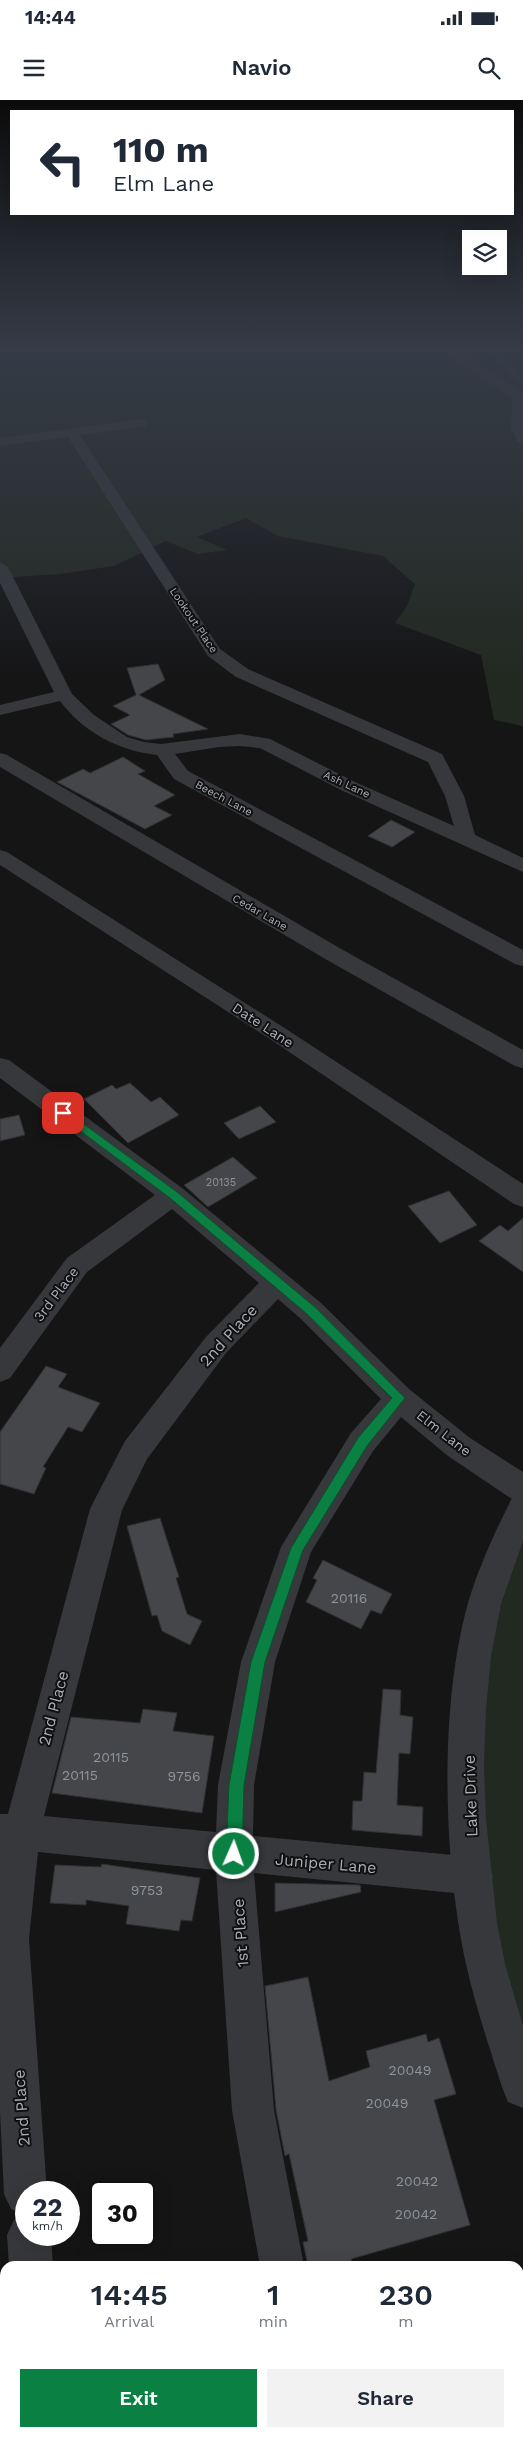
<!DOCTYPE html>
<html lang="en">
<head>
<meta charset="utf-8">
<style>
	body { margin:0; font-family:"Work Sans",sans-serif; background:#f2f2f3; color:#1f2937; height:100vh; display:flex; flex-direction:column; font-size:19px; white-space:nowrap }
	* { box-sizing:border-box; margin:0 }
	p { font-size:16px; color:#747a83 }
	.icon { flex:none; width:28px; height:28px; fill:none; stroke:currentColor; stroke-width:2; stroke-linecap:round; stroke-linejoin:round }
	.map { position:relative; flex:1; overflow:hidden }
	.details { position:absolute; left:0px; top:2161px; width:524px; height:176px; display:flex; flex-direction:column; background:#fff; border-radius:15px 15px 0 0; box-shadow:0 5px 20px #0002 }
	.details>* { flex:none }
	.banner { position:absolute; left:10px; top:10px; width:504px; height:105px; border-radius:0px; box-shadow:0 5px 20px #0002; background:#fff; color:#1f2937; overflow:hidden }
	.buttons { position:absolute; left:462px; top:130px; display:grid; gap:10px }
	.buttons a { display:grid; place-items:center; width:45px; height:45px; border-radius:0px; background:#fff; box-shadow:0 5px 20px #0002; font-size:25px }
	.speed { position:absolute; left:15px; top:2081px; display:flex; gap:10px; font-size:25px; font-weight:700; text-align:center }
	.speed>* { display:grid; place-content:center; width:65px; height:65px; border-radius:50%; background:#fff; box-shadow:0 5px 20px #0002; line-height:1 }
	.speed small { font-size:12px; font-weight:400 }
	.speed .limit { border:2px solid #111; border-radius:8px; background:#fff; color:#111 }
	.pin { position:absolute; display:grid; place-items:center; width:42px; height:42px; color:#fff; margin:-21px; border-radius:10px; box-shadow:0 2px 8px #0006 }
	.me { position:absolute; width:55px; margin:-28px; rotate:2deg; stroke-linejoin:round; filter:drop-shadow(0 0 4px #0008) }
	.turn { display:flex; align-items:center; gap:18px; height:105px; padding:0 20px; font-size:22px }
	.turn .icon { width:65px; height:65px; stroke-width:2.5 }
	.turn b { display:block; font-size:35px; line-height:42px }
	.eta { display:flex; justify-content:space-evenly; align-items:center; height:85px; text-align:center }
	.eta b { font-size:30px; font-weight:600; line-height:35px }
	.button { display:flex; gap:10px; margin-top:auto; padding:10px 20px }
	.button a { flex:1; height:58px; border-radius:0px; background:#0b8043; color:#fff; font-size:20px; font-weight:600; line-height:58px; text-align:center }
	.button a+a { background:#f2f2f3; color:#1f2937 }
	.status { display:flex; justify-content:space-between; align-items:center; height:35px; padding:0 25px; background:#fff; direction:ltr }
	.status svg { height:14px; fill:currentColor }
	header { display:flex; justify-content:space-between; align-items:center; height:65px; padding:0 20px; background:#fff; font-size:22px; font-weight:600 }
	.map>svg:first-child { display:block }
</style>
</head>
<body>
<div class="status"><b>14:44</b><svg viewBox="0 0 49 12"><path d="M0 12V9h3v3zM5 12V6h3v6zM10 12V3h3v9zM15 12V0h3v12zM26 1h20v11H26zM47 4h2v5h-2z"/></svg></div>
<header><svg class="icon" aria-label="menu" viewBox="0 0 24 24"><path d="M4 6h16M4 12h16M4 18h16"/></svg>Navio<svg class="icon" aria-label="search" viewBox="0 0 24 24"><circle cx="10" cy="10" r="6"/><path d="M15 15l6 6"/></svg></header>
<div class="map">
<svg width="523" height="2337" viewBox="0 0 523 2337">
	<rect width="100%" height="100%" fill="#151516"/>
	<!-- green -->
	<g fill="#222921">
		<path d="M0,252H523V626L494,620L481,555L395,523L407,506L415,484L383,456L278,436L246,418L197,437L227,450L198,454L166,441L114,466L60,474L0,478Z"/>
		<path d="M523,1419V1987L503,1923L469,1627Z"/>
	</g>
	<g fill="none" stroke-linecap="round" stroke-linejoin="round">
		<!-- stream -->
		<path stroke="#2f3a3e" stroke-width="4.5" d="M494,252L523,282"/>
	</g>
	<!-- building -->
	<g fill="#444649" stroke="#2f3032">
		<path d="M158,564L165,580L139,595L208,629L173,634L174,637L146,640L128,635L111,624L130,615L113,606L136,595L127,568Z"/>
		<path d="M123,657L145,671L138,674L175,695L154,706L172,715L145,729L57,682L83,669L90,673Z"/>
		<path d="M391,720L415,732L392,747L368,736Z"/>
		<path d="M130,983L151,1002L160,997L179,1015L128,1043L84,999L112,985L116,989Z"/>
		<path d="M260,1006L276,1022L239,1039L224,1023Z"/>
		<path d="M19,1015L25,1035L0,1041V1019Z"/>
		<path d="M233,1057L257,1078L208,1107L184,1085Z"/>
		<path d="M449,1091L477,1125L440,1143L408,1106Z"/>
		<path d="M523,1118V1172L479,1141L500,1125L508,1131Z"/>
		<path d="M46,1266L67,1274L58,1287L100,1303L82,1332L68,1327L43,1367L46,1368L34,1394L0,1384V1332Z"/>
		<path d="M160,1418L179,1477L176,1478L187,1514L202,1521L190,1545L162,1531L157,1515L152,1516L127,1426Z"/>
		<path d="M323,1460L392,1494L381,1514L371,1510L361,1529L306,1502L317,1480L313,1478Z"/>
		<path d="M383,1589L401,1590L400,1615L413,1617L410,1654L399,1653L397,1705L423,1707L422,1736L352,1730L353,1701H362L364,1672L376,1673Z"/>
		<path d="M143,1609L177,1613L173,1631L214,1636L202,1713L52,1693L71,1617L140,1623Z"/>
		<path d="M102,1764L200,1778L192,1821L181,1820L179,1831L126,1824L129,1806L86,1800V1805L50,1803L55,1765L101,1767Z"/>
		<path d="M275,1783L360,1785L361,1792L275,1812Z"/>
		<path d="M308,1877L329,1981L370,1967L366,1951L426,1934L428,1942L439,1938L456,1994L434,2000L470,2125L351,2159L353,2166H308L303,2142L308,2141L289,2054L285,2056L276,2010L265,1886Z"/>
	</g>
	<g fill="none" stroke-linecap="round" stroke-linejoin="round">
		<!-- minor -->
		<g fill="#36383b" fill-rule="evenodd">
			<path d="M141,319L146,320L148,323L146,326L80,335L220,549L248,569L442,654L464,696L475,735L523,758V772L341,690L260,648L240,646L219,647L175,654L188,671L523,850V866L515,864L174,679L157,655C119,651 83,632 60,601L0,615V605L54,592L0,483V462L8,467L72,594L94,615L127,637L144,642L161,644L240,634L270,639L355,682L454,726L445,696L428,662L236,577L208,556L68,337L0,346V338Z"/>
			<path d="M0,653L7,655L343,850L523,950V968L515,966L327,860L0,667Z"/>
			<path d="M0,958L9,960L182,1088L321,1203L409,1289L470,1338L523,1372V1403L512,1399L448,1356L401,1317L373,1351L311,1452L275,1562L254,1685L253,1736L474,1757L487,1763L493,1776L487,1789L474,1795L254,1773L274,2010L304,2166H260L232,2010L216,1770L38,1752L29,1839L47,2092H26V2135H51L53,2166H9L7,2135L14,2120L25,2115L11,2109L4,2094L0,2012V1714H8L90,1409L95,1399L125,1341L206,1237L259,1183L172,1109L87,1172L10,1278L0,1282V1248L67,1158L155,1095L0,978ZM278,1199L301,1219L381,1299L351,1333L281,1447L241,1562L218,1685L216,1732L44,1716L122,1410L147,1359L226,1253Z"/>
			<rect x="22" y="2332" width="48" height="5"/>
			<path d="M292,2332H339L340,2337H292Z"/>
		</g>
		<!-- tertiary -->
		<g fill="#36383b" fill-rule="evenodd">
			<path d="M446,252H461L523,293V343L518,342L511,329L512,298Z"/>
			<path d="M0,750L7,752L283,927L523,1084V1107L514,1104L267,937L0,765Z"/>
			<path d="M523,1394V1441L501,1504L491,1556L486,1610L484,1665L486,1719L497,1823L505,1864L523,1926V2008L508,2002L502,1987C489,1946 475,1905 466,1864C443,1759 439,1606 468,1503C479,1466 495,1432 512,1398Z"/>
		</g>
	</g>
	<!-- sky -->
	<linearGradient id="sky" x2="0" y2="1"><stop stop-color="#0c0c0c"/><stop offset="0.43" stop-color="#353b47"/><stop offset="1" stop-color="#353b47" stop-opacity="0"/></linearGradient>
	<rect width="523" height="580" fill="url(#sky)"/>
	<!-- route -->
	<path fill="#0b8043" stroke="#07532c" d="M63,1009L177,1092L316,1208L405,1298L367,1346L303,1450L265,1562L244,1685L242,1754L240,1760L234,1762L229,1760L226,1754L229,1685L251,1562L291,1448L358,1338L392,1298L307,1214L170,1098L59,1015V1010Z"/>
	<g text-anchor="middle" stroke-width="4" stroke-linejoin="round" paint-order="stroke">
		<!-- far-street labels -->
		<g font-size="11" fill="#a8afb6" stroke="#101011">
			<text transform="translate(194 520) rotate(56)" y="4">Lookout Place</text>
			<text transform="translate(347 684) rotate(25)" y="4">Ash Lane</text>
			<text transform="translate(224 698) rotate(28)" y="4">Beech Lane</text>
			<text transform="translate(260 812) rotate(30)" y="4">Cedar Lane</text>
		</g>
		<!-- number labels -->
		<g font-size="11" fill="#8f959b">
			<text x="221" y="1086">20135</text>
		</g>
		<!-- street labels -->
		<g font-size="14" fill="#a8afb6" stroke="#101011">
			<text transform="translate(263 925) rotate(33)" y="5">Date Lane</text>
			<text transform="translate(56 1194) rotate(-53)" y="5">3rd Place</text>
			<text transform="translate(444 1333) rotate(38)" y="5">Elm Lane</text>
		</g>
		<!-- near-number labels -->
		<g font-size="14" fill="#8f959b">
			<text x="349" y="1503">20116</text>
			<text x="111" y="1662">20115</text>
			<text x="80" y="1680">20115</text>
			<text x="184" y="1681">9756</text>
			<text x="147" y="1795">9753</text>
			<text x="410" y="1975">20049</text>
			<text x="387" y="2008">20049</text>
			<text x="417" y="2086">20042</text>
			<text x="416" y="2119">20042</text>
		</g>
		<!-- near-street labels -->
		<g font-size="16" fill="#a8afb6" stroke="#101011">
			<text transform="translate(228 1235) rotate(-48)" y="6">2nd Place</text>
			<text transform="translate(53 1608) rotate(-75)" y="6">2nd Place</text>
			<text transform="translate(470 1696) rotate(-92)" y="6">Lake Drive</text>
			<text transform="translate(326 1763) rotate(5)" y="6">Juniper Lane</text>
			<text transform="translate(240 1833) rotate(-94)" y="6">1st Place</text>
			<text transform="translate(21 2008) rotate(-94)" y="6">2nd Place</text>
		</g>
	</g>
</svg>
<div class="buttons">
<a><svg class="icon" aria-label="layers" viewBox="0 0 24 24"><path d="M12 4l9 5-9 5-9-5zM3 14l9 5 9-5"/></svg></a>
</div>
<div class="speed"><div>22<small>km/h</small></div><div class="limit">30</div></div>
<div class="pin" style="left:63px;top:1013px;background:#d93025"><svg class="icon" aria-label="arrive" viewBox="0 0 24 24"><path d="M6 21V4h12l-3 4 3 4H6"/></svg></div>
<svg class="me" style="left:234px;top:1754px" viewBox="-20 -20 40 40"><circle r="17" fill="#0b8043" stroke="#fff" stroke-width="3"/><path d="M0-11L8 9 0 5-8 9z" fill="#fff"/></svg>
<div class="banner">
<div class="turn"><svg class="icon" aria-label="left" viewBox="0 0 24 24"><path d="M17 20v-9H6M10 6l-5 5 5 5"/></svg><div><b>110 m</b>Elm Lane</div></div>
</div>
<section class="details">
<div class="eta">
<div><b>14:45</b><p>Arrival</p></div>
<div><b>1</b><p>min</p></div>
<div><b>230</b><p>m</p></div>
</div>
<div class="button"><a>Exit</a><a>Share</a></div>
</section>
</div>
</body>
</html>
